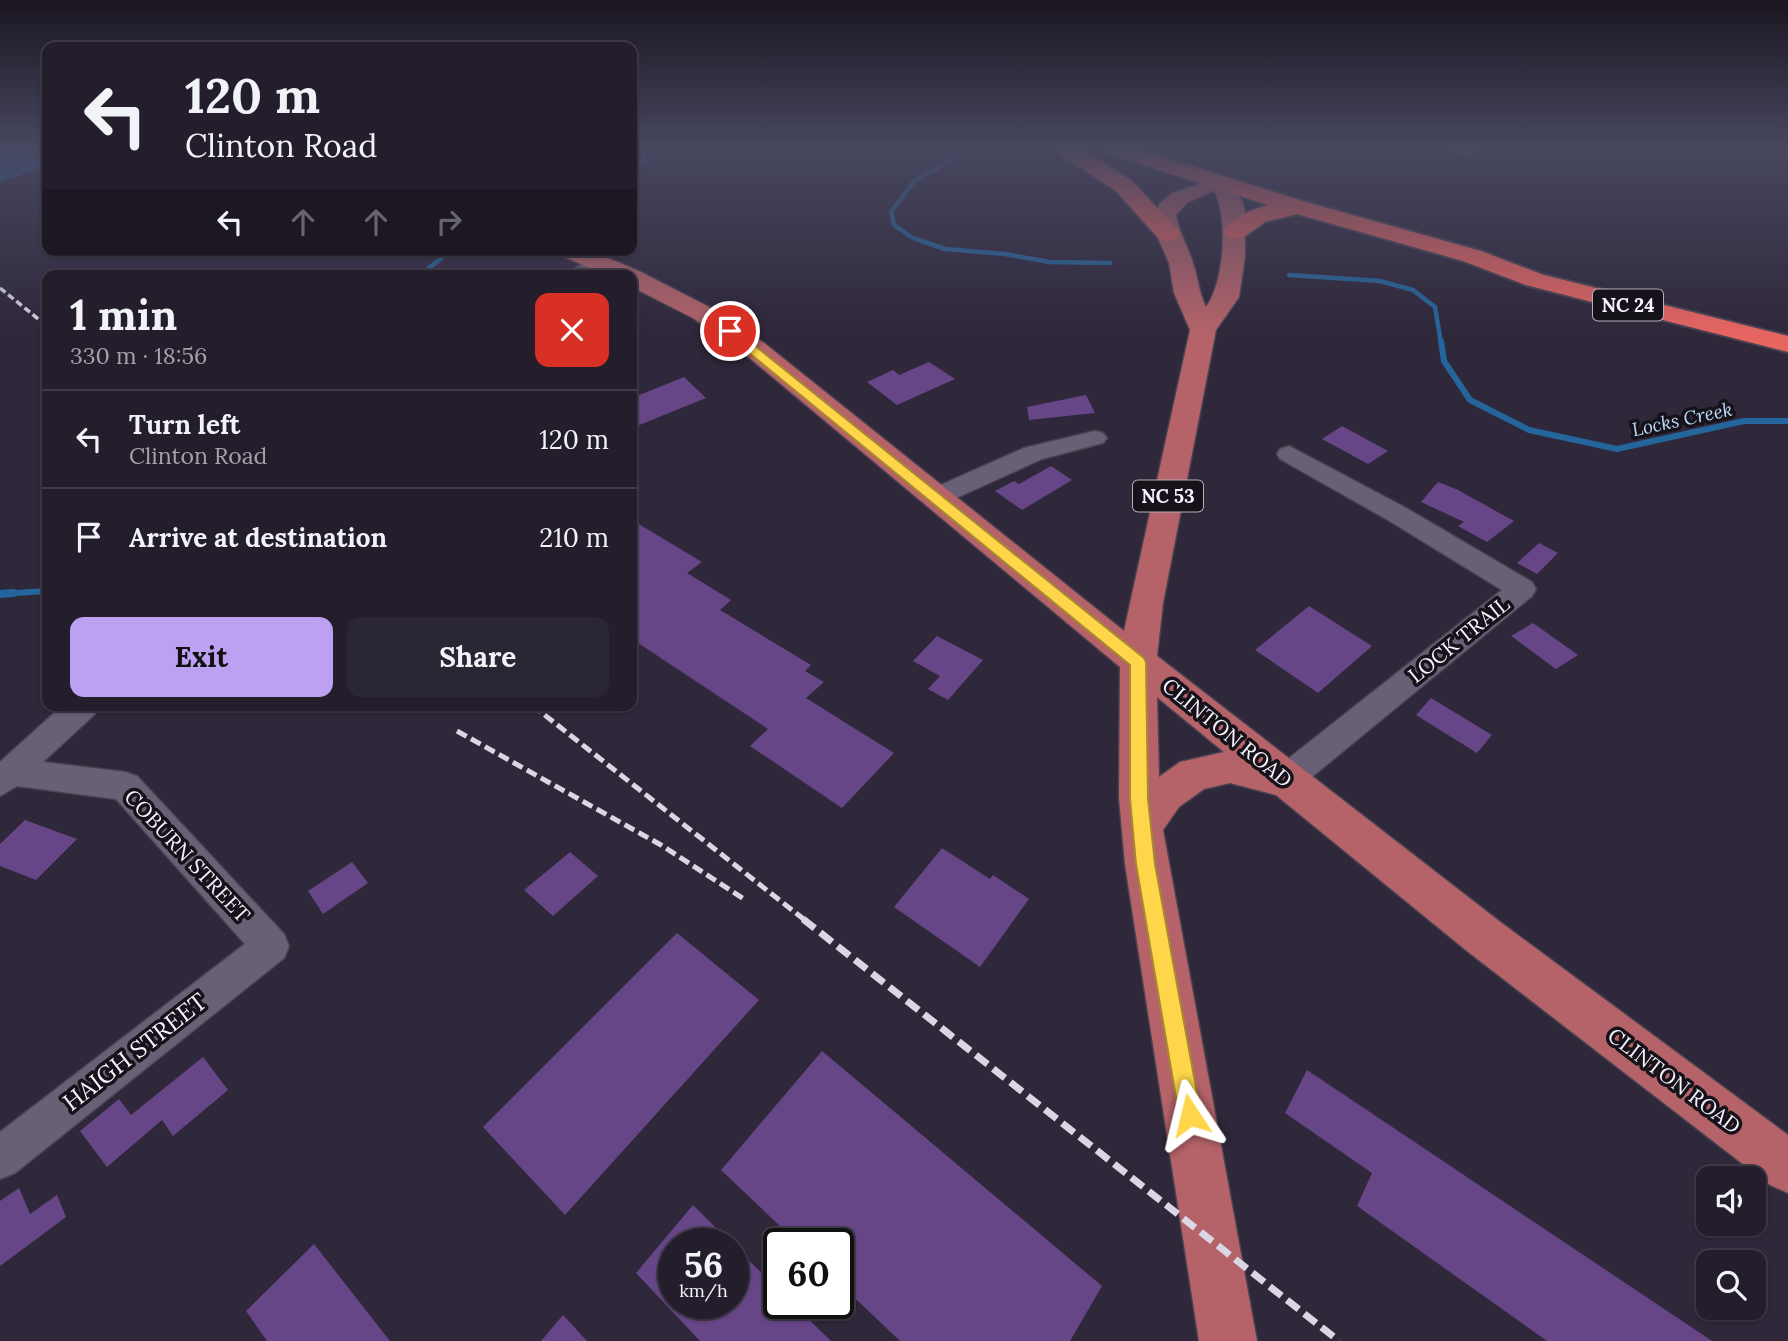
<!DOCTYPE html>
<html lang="en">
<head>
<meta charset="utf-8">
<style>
	body { margin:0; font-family:Lora,serif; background:#2b2634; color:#f1f3f6; height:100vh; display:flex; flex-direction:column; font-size:26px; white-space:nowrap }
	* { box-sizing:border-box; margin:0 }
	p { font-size:23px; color:#a3a2a9 }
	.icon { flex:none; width:38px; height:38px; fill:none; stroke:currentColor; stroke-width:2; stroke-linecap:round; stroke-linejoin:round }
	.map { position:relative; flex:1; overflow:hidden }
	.panel { position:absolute; left:42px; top:270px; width:595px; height:441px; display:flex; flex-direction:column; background:#231d2c; border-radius:14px; box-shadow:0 2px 5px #0004,0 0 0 2px #403b48 }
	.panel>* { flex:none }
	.top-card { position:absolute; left:42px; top:42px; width:595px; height:214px; border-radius:14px; box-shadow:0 2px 5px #0004,0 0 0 2px #403b48; background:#231d2c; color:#f1f3f6; overflow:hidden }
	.controls { position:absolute; left:1696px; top:1166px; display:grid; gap:14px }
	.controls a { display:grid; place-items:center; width:70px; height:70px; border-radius:14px; background:#231d2c; box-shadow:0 2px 5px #0004,0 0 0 2px #403b48; font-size:35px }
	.speed { position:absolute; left:658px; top:1228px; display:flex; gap:14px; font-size:35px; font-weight:700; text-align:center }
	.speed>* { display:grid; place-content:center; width:91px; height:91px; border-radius:50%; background:#231d2c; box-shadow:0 2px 5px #0004,0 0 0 2px #403b48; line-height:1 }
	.speed small { font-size:18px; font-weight:400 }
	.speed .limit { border:4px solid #111; border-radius:10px; background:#fff; color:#111 }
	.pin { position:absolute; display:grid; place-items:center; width:60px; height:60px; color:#fff; margin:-30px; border:4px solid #fff; border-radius:50%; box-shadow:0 2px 7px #0007 }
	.me { position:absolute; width:77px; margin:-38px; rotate:350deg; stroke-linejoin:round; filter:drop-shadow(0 0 5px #0008) }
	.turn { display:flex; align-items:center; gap:24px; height:147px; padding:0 28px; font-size:32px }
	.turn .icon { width:91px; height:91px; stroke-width:2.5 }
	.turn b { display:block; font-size:49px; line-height:60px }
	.lanes { display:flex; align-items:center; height:66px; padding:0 28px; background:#0003; justify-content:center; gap:35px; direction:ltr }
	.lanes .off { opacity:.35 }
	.round { display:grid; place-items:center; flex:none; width:74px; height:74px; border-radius:14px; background:#2b2634 }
	.head { display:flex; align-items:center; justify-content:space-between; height:119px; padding:0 28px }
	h1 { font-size:42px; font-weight:800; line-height:52px }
	.button { display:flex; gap:14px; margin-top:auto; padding:14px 28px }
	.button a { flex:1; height:80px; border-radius:14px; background:#bca0f2; color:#111; font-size:28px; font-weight:800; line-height:80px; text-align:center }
	.button a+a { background:#2b2634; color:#f1f3f6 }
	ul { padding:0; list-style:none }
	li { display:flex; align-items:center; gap:21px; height:98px; padding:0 28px; border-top:2px solid #403b48 }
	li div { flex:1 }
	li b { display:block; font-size:26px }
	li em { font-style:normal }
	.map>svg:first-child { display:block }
</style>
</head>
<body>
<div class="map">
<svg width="1788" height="1341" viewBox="0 0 1788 1341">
	<rect width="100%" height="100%" fill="#2f273a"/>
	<!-- water -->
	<path fill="#24659b" d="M0,148H47V166L0,182Z"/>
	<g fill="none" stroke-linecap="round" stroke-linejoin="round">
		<!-- stream-far2 -->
		<g stroke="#24659b" stroke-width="4.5">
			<path d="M953,148L954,155L947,163L914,181L891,212L894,225L913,238L945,249L1005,254L1049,262L1110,263"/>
			<path d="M632,173L636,171L649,148"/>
			<path d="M420,275L452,250"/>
			<path d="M1289,275L1380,281L1413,290L1435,307L1441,343"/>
		</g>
		<!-- stream-far1 -->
		<g stroke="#24659b" stroke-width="6">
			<path d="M1441,341L1444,361L1470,400L1529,430L1617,449L1744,421H1788"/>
			<path d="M0,594L47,591"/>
		</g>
		<!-- stream -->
		<path stroke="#24659b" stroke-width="8" d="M0,594L13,593"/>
	</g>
	<!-- building -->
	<g fill="#674688">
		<path d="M929,362L955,379L897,405L867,382L893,370L899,375Z"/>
		<path d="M684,377L706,398L632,428V398Z"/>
		<path d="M1086,395L1095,413L1029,420L1027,407Z"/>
		<path d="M1342,426L1388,451L1368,464L1322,439Z"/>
		<path d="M1051,466L1072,480L1022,510L995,491L1014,481L1019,484Z"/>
		<path d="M1438,482L1456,489L1514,521L1487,542L1458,526L1464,522L1421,502Z"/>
		<path d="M632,520L702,562L687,573L731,600L720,610L811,665L805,671L824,682L806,698L894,753L842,808L750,746L768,729L632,639Z"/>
		<path d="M1539,543L1558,553L1537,574L1517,563Z"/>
		<path d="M1309,606L1372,646L1318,693L1255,650Z"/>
		<path d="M1533,623L1578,655L1556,669L1511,636Z"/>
		<path d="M937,636L983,660L948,700L928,689L940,676L913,661Z"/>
		<path d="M1431,698L1492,735L1477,753L1416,715Z"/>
		<path d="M25,820L77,839L36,880L0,866V844Z"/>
		<path d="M942,848L990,879L993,875L1029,899L980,967L894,907Z"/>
		<path d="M570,852L598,876L553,916L524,890Z"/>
		<path d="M352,862L368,883L323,914L308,891Z"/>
		<path d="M677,933L759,1000L565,1215L483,1127Z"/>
		<path d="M822,1051L1102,1286L1070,1341H900L838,1282V1244H799L721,1170Z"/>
		<path d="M203,1057L228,1090L173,1136L162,1120L107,1167L80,1131L119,1099L131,1115Z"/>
		<path d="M1307,1070L1712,1341H1547L1357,1206L1372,1173L1285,1113Z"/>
		<path d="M19,1188L30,1214L57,1195L66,1217L0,1266V1201Z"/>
		<path d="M693,1205L732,1244H674V1304H733V1245L779,1290V1304H793L831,1341H700L636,1273Z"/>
		<path d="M314,1244L390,1341H267L246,1311Z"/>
		<path d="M563,1315L587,1341H541Z"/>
	</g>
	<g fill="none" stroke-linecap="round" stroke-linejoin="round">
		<defs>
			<g id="minor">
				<path d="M1447,148H1483L1467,157L1449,152Z"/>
				<path d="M597,255L607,261L588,275H564Z"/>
				<path d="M1095,431L1103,433L1107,438L1103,443L1042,459L945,503L936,505L927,503L923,497L927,491L1024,448Z"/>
				<path d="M1289,446L1406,508L1532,582L1536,589L1532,596L1296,790L1285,794L1274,790L1269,780L1274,770L1502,590L1388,520L1280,459L1277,454L1280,449Z"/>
				<path d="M63,705H99L95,714L43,762L125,772L137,776L284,934L289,946L284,958L15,1173L0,1179V1132L245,944L116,799L17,786L0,796V762Z"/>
			</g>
			<path id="major" d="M1220,177L1228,178L1243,203L1245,212V257L1239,297L1216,330L1163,603L1157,656L1499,921L1788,1135V1193L1770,1185L1467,951L1276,795L1230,783L1204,789L1179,807L1163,830L1257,1341H1199L1125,864L1119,798L1120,667L746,355L693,318L632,287V275H606L560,255L556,250H589L641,272L711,308L764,343L1124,631L1190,330L1174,293L1169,263L1156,234L1154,215L1160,203L1172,193ZM1214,191C1229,218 1224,283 1206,307C1199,293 1198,278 1193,263C1188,246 1179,233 1176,215L1188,202ZM1157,697L1224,752L1180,762L1159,777Z"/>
			<g id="highway">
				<path d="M1056,148H1080L1132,181L1177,229L1180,234L1177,239L1168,241L1159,239L1116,191L1058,153Z"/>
				<path d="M1103,148H1134L1306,202L1481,251L1544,275L1788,336V352L1526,285L1463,261L1297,214L1265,222L1244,237L1235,239L1226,237L1223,232C1234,216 1251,210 1268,205L1106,153Z"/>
			</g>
		</defs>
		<!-- minor casing -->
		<use href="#minor" stroke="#494251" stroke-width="3"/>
		<!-- major casing -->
		<use href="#major" stroke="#494251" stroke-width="3"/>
		<!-- highway casing -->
		<use href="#highway" stroke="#494251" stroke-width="4"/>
		<!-- minor -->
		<use href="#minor" fill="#6a6076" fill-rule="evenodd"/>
		<!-- major -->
		<use href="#major" fill="#b56369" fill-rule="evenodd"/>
		<!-- highway -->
		<use href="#highway" fill="#e76561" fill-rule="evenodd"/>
		<!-- rail-far2 -->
		<path stroke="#dbd6e3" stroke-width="3.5" stroke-dasharray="7 3.5" stroke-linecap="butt" d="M0,288L47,326"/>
		<!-- rail-far1 -->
		<g stroke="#dbd6e3" stroke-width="5" stroke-dasharray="11 5" stroke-linecap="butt">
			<path d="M532,705L806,921"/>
			<path d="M457,731L661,845L744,899"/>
		</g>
		<!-- rail -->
		<path stroke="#dbd6e3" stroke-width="7" stroke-dasharray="15 7" stroke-linecap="butt" d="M803,919L1339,1341"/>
	</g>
	<!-- sky -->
	<linearGradient id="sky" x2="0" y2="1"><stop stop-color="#1a1520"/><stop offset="0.44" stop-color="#474760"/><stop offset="1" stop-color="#474760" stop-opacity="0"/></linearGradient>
	<rect width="1788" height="335" fill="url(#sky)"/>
	<!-- route -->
	<path fill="#ffd54a" stroke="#a68a30" stroke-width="2" d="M726,329H734L1144,658L1146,662L1148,799L1155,864L1201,1115L1198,1123L1190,1126L1182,1123L1179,1115L1136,864L1130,799V665L726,334Z"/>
	<g text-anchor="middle" stroke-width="7" stroke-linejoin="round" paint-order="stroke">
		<!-- shield labels -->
		<g fill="#16121a" stroke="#b4afba" stroke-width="2">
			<rect x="1593" y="289.5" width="70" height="31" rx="5"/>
			<rect x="1133" y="480.5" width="70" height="31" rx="5"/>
		</g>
		<g font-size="19" font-weight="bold" fill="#f7f2fe">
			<text x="1628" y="312">NC 24</text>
			<text x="1168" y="503">NC 53</text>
		</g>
		<!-- far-water labels -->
		<g font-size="19" font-style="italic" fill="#b8d8f7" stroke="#16121a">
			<text transform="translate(1682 419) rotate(-12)" y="7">Locks Creek</text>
		</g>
		<!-- street labels -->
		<g font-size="21" fill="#f7f2fe" stroke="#16121a">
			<text transform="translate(1459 640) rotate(-39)" y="7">LOCK TRAIL</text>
			<text transform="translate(1227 733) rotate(39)" y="7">CLINTON ROAD</text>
			<text transform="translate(187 856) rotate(47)" y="7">COBURN STREET</text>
			<text transform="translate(1674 1081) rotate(37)" y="7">CLINTON ROAD</text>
		</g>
		<!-- near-street labels -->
		<g font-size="24" fill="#f7f2fe" stroke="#16121a">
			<text transform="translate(135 1052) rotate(-38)" y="8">HAIGH STREET</text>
		</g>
	</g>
</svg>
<div class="controls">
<a><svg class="icon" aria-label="sound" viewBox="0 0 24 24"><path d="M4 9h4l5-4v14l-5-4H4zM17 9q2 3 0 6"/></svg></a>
<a><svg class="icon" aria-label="search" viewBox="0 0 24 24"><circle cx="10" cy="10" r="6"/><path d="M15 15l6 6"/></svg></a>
</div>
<div class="speed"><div>56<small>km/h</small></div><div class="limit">60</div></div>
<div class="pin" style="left:730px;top:331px;background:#d93025"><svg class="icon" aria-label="arrive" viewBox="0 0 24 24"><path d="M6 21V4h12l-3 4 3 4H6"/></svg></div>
<svg class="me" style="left:1190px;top:1115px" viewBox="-20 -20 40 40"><path d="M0-17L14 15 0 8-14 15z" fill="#ffd54a" stroke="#fff" stroke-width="4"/></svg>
<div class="top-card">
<div class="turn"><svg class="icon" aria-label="left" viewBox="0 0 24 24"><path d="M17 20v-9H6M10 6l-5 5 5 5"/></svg><div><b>120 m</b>Clinton Road</div></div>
<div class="lanes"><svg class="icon" aria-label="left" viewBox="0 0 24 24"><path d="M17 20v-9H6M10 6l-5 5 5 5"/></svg><svg class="icon off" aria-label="ahead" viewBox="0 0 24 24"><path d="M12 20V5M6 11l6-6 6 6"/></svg><svg class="icon off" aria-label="ahead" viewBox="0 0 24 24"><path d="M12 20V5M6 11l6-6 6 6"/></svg><svg class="icon off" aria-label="right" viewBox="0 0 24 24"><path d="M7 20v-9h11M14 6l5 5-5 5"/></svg></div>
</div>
<section class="panel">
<div class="head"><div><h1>1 min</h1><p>330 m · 18:56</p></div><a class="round" style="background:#d93025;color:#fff"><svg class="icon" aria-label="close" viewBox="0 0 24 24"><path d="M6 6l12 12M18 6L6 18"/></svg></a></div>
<ul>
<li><svg class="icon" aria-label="left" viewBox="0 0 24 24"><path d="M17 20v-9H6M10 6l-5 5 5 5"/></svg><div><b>Turn left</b><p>Clinton Road</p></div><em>120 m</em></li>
<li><svg class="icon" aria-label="arrive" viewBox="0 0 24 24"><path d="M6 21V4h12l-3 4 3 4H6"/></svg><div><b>Arrive at destination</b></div><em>210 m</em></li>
</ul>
<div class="button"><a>Exit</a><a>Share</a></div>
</section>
</div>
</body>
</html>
